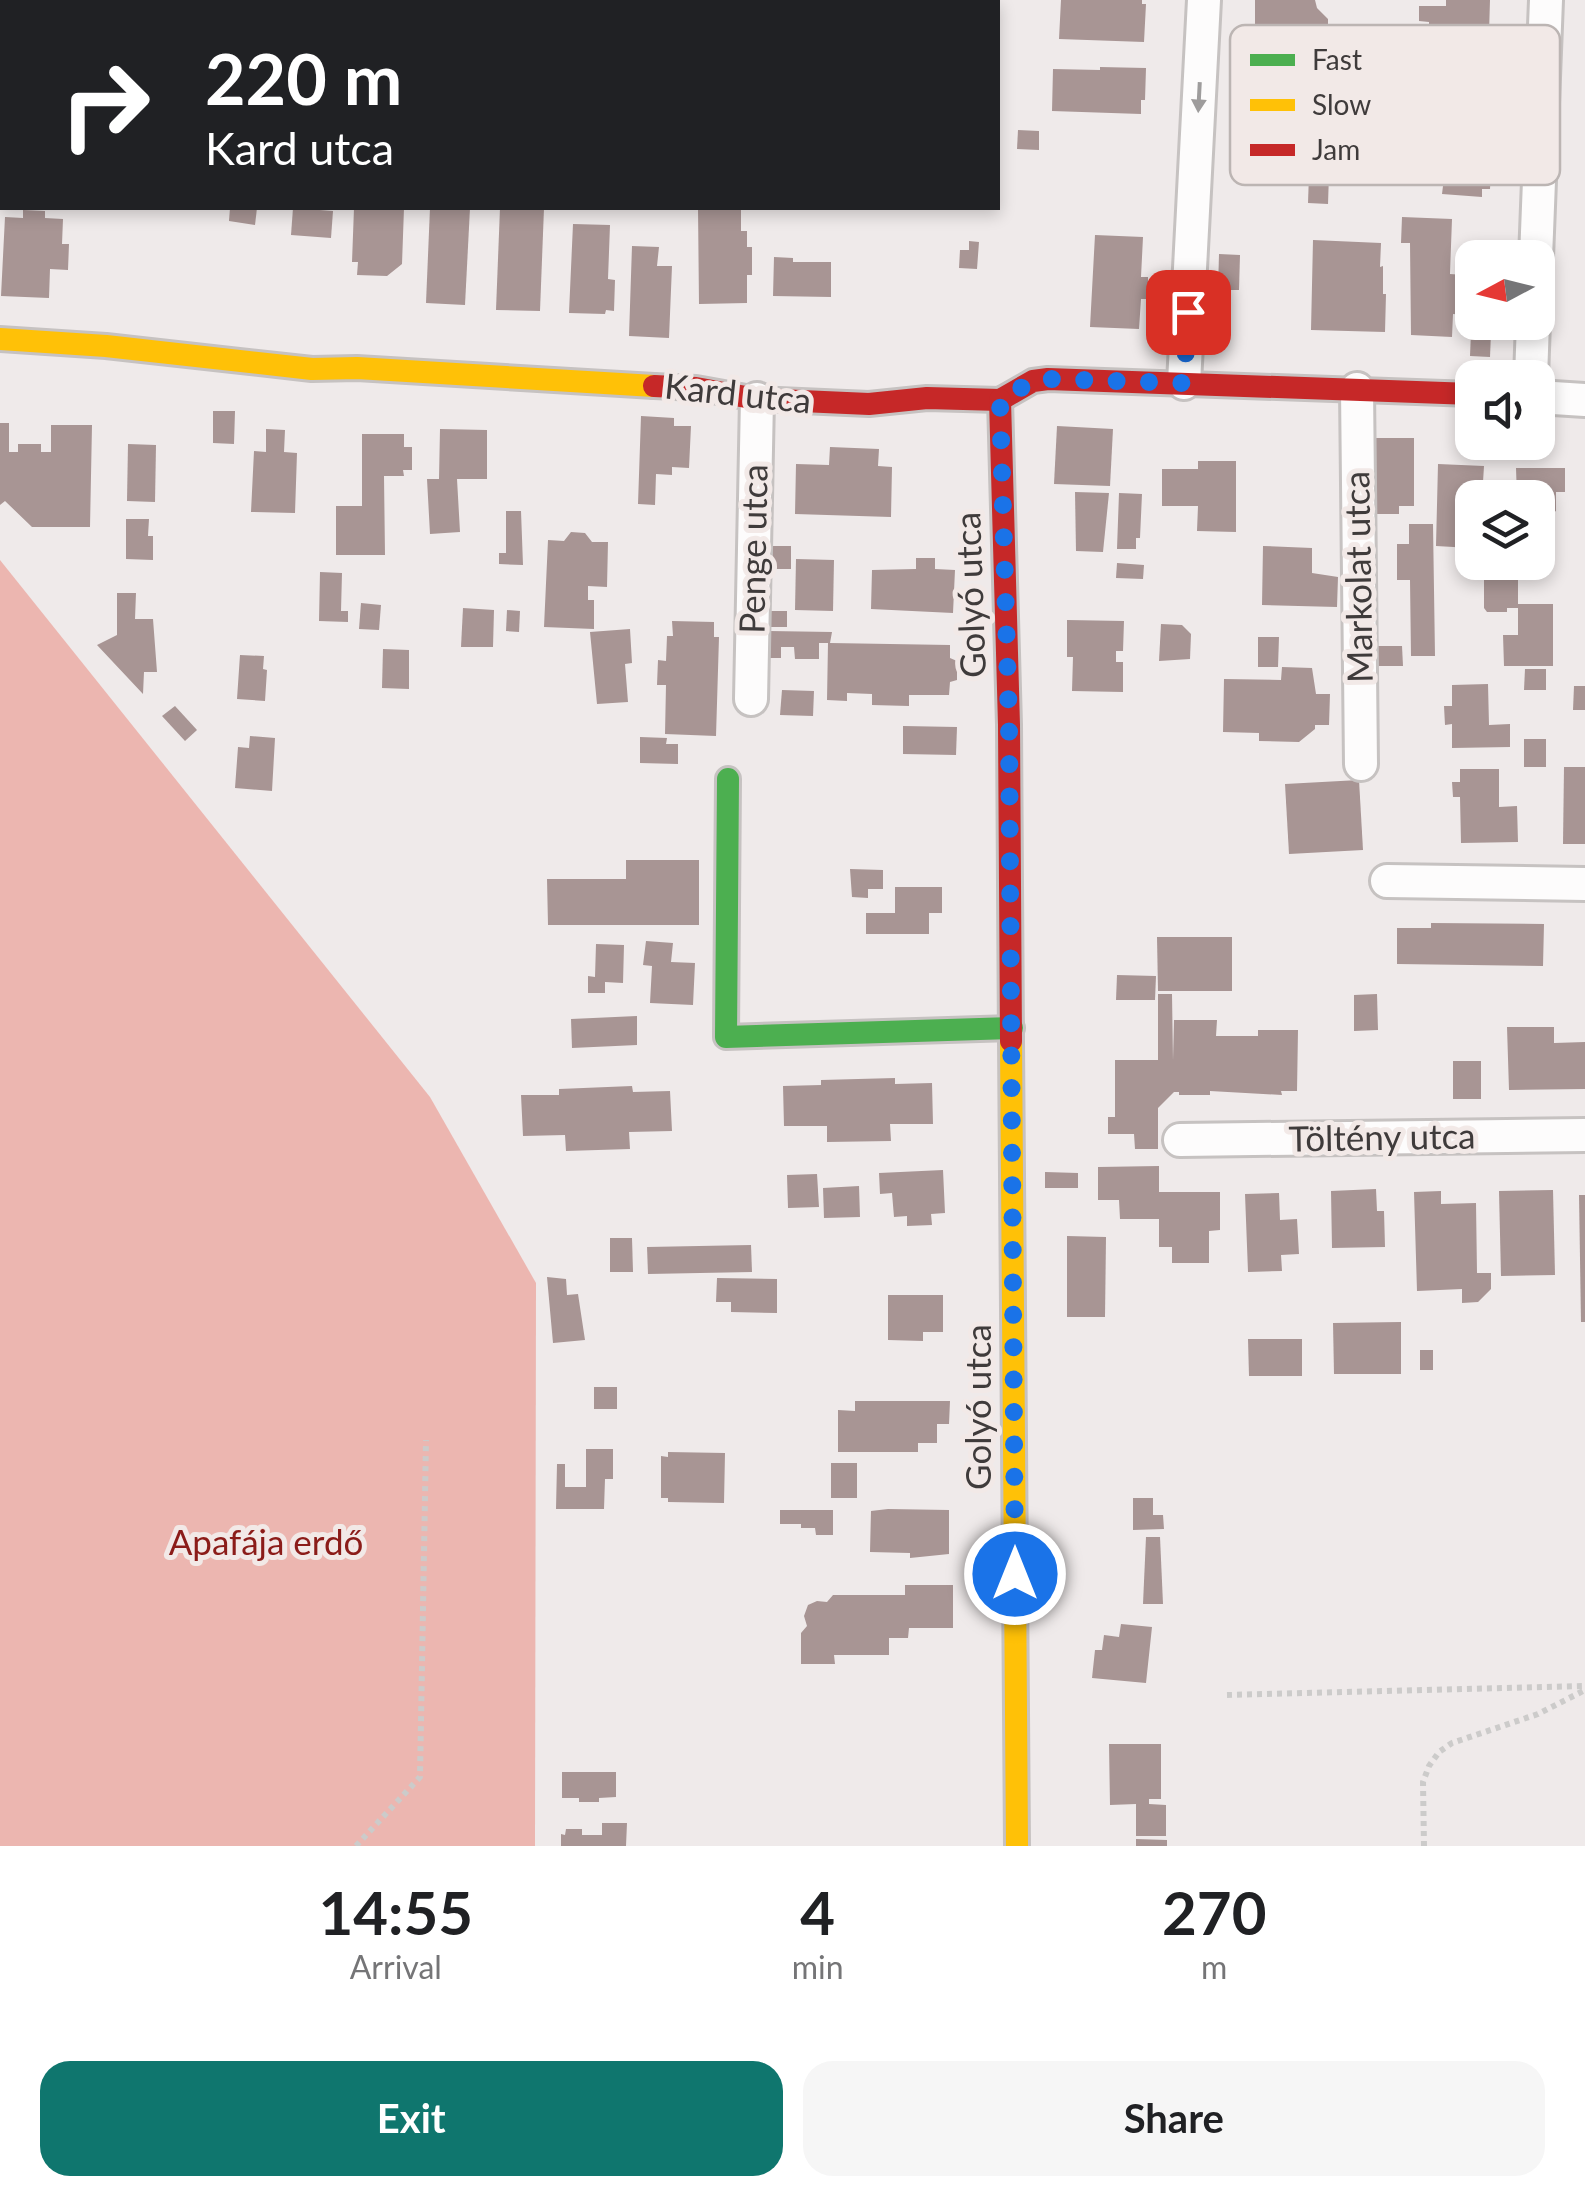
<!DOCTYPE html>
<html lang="en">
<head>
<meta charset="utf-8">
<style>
	body { margin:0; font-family:Lato,sans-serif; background:#f6f6f6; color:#202124; height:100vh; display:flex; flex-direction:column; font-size:38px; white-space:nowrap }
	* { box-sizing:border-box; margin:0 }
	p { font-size:32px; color:#757577 }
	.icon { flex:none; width:55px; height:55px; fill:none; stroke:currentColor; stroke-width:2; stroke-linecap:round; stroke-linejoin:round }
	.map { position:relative; height:1846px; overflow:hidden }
	.drawer { display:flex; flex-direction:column; background:#fff; flex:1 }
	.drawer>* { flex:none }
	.banner { position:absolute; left:0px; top:0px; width:1000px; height:210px; box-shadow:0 5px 15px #0003; background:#202124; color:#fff; overflow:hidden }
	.needle { width:65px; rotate:263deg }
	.buttons { position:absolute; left:1455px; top:240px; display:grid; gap:20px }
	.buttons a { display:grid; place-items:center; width:100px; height:100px; border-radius:20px; background:#fff; box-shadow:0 5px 15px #0003; font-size:50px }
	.pin { position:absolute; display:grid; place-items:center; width:85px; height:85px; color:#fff; margin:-42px; border-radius:20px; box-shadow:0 5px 15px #0006 }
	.me { position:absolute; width:110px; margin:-55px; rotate:0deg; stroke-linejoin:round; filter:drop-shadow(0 0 8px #0008) }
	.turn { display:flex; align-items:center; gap:35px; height:210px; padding:0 40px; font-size:45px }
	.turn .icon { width:130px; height:130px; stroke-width:2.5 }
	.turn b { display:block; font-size:70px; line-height:85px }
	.eta { display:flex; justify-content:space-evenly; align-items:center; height:170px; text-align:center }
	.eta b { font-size:60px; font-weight:700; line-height:70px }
	.primary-button { display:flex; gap:20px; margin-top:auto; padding:20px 40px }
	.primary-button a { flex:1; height:115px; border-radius:30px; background:#0f766e; color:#fff; font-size:40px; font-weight:700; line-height:115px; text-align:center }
	.primary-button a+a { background:#f6f6f6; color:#202124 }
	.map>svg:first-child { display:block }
</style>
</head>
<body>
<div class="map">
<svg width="1585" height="1846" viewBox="0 0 1585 1846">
	<rect width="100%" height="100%" fill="#efeaea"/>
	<!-- forest -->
	<path fill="#ecb6b0" d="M0,560L430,1097L536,1283L535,1846H0Z"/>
	<!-- building -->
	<g fill="#a89594">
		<path d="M1061,0H1142V4H1146L1144,42L1059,39Z"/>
		<path d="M1255,0H1315L1317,8L1328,19V54L1255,53Z"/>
		<path d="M1446,0H1490L1489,33L1465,32L1464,46L1429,45V22L1419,21V6H1446Z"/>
		<path d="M1449,62L1488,64V72H1496L1495,110L1515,111L1513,153L1492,152L1490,189H1482V197L1442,194L1443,186L1416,185L1418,143L1441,144L1443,112L1420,111L1422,69L1449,70Z"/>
		<path d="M1100,67L1146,68L1145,100H1141V114L1052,111L1053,69L1100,70Z"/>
		<path d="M1018,130L1039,131V150L1017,149Z"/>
		<path d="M1376,168L1392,169L1391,186L1376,185Z"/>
		<path d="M1309,174H1329L1328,204L1308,203Z"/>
		<path d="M230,208H257L255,225L229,221Z"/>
		<path d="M293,208L333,211L331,238L291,235Z"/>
		<path d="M354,208H404L402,264L387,276L357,275L358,262H352Z"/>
		<path d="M430,208H470L465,305L426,303Z"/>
		<path d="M500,208H544L540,311L496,310Z"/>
		<path d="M698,208H741V231H747V247H752V275H747V303L699,304Z"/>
		<path d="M23,210L45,211V218L63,219L62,244H69L68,270L50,269L49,298L1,296L5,217L23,218Z"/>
		<path d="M1402,217L1452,219L1450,274L1464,275L1463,293H1467L1466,315L1453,314L1452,337L1411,335L1410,243H1401Z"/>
		<path d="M573,224L610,225L608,279L615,280L614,311L606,310L605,314L569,313Z"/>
		<path d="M1095,235L1143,237L1141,277H1148V299H1141L1139,329L1090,327Z"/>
		<path d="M1313,240L1381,243L1380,267L1383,266V294H1386L1385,332L1311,330Z"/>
		<path d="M969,241L979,242L977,269L959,268L960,250H969Z"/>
		<path d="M632,246L659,247L657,266H672L669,338L629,336Z"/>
		<path d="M1219,254L1240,255L1239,290H1218Z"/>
		<path d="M774,257L793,258V262H831V297L773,296Z"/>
		<path d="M1471,332L1491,333L1490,357L1470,356Z"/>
		<path d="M213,411H235L234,444L213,443Z"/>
		<path d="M641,416L674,418V426H691L689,468L672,467V475L656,474L655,505L638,504Z"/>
		<path d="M0,423H9V452H18V444H41V452H51V425H92L90,527H32L5,501L0,505Z"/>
		<path d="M1057,426L1113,429L1110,486L1054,484Z"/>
		<path d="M266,429L285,430L284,452L297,453L295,513L251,512L254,451L266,452Z"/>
		<path d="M440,429L487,430V479H457L460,532L430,534L427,479H439Z"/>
		<path d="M362,434H404V447H412V470H403L404,476H384L385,555H336V506H362Z"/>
		<path d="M1370,438H1414V506H1399V514H1369Z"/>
		<path d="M128,444L156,445L155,502L127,501Z"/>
		<path d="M830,447L879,449L878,466L892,467L891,517L795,514L796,464L829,465Z"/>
		<path d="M1198,461H1236V532L1197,531L1198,506H1162V469H1198Z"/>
		<path d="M1438,464L1484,466L1482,498H1472L1471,548L1436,546Z"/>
		<path d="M1516,468H1565V492H1556V511L1551,514L1552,571H1518V604H1553V666H1504L1503,635H1518V608H1507V612H1487L1484,608V568H1518V562H1538V498H1517Z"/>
		<path d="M1075,492L1109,493L1103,552L1076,551Z"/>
		<path d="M1119,493L1142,494L1140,538H1136V549H1117Z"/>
		<path d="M506,511H521L523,565L499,564V553H506Z"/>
		<path d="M126,519H149L148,536H153V560L126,559Z"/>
		<path d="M1409,524H1433L1435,656H1411L1410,580H1397V544H1409Z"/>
		<path d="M571,532L585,533L592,542H608L607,587L588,586V600H594V629L544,627L548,540L564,541Z"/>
		<rect x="771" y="546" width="20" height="23"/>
		<path d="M1263,546L1312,548V573L1338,577L1337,607L1262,605Z"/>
		<path d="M916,558H935V569L955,570L953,613L871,609L872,570L916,569Z"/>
		<path d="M796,559L834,560L833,611L795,610Z"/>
		<path d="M1117,563L1144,565L1143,579L1116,578Z"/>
		<path d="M320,572L342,573L341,611H348V622L319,621Z"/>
		<path d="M117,593H136L135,619H153L157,672H144L143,694L97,645L117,635Z"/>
		<path d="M361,603L381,605L379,630L359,629Z"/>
		<path d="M463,608L494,610L493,647H461Z"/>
		<path d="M507,610L520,611L519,632L506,631Z"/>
		<rect x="771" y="611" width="16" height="16"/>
		<path d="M1067,620L1124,621L1123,651H1116V662H1123V692L1072,691L1073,657H1067Z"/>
		<path d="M672,621L714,622V637H719L716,736L665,734L666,685H657L658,660L666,661L667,636H673Z"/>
		<path d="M1161,624L1182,625L1191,634L1190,659L1159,661Z"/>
		<path d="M630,629L632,663L625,664L628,702L597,704L590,632Z"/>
		<path d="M769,631L832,632L830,643L950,645V658L957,661V680L950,682L949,695H909V706L872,705V694L847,693V701L827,700L828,643H819V659H795L794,647H781V658H768Z"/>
		<path d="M1258,637H1279L1278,667H1258Z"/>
		<path d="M1376,646H1402L1403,666H1376Z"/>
		<path d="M383,649L409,650V689L382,688Z"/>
		<path d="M240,655L264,656L263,669L267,670L265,701L237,699Z"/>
		<path d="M1282,667L1312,668L1316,694H1330L1329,725H1315V729L1299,742L1259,741V733L1223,732L1224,679L1281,680Z"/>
		<path d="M1525,669H1546V690H1524Z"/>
		<path d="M1488,684L1489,725L1510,724V747L1452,748V724L1445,725L1444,706H1452V685Z"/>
		<path d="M1574,686H1585V710H1573Z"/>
		<path d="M782,690L814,691L813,716L780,715Z"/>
		<path d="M175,706L197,730L185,741L162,716Z"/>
		<path d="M903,726L957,727L956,755L903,754Z"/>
		<path d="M250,736L275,738L272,791L235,788L238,747L249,748Z"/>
		<path d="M640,737L667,738L666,744H678V764L640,763Z"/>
		<rect x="1524" y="739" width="22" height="28"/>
		<path d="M1564,767H1585V844H1563Z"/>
		<path d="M1460,769H1499V807L1517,806L1518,842L1461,843L1460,797H1453L1452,782H1460Z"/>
		<path d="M1359,780L1363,850L1289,854L1285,784Z"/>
		<path d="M626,860H699V925H548L547,879H626Z"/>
		<path d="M850,869L883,870V889H868V898L852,897Z"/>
		<path d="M895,887H942V913H929V934H866V913H895Z"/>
		<path d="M1431,923L1544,924L1543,966L1397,964V928H1431Z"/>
		<path d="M1157,937H1232V991H1158Z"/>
		<path d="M646,941L673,943L671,962L695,963L693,1005L650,1003L652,966L643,965Z"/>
		<path d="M596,944L624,945L623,983L605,982V993H588V976L595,977Z"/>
		<path d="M1117,975L1156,976L1155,1000H1116Z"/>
		<path d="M1158,994H1172L1173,1060L1174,1020H1217L1216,1036H1258V1030H1298L1297,1091H1281L1282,1095L1210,1091V1095H1179V1092H1174L1158,1108V1149H1135L1134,1134H1108V1117H1115V1060H1158Z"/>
		<path d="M1377,994L1378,1030L1354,1031V995Z"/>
		<path d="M637,1016V1045L572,1048L571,1019Z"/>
		<path d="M1507,1027H1554V1043L1585,1042V1089L1509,1090Z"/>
		<rect x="1453" y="1061" width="28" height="38"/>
		<path d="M895,1078V1084L932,1083L933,1124H890L891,1141L827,1142V1126H784L783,1086L821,1085V1080Z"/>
		<path d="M632,1086L633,1092L670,1091L672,1131L629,1132L630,1149L566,1151L565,1135L523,1136L521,1095H559V1089Z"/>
		<path d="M1159,1166V1192H1220V1230L1209,1231V1263H1172V1247H1159V1219H1120L1119,1200H1098V1167Z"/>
		<path d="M943,1170L945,1213L931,1214L932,1225L907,1226V1216L894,1217L892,1193L880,1194L879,1173Z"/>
		<path d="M1045,1172L1078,1173V1188H1045Z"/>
		<path d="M817,1174L819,1207L788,1208L787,1175Z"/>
		<path d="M859,1186L860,1217L824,1218L823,1188Z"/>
		<path d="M1376,1189L1377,1211H1384L1385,1247L1332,1248L1331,1191Z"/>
		<path d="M1553,1190L1555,1275L1501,1276L1499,1191Z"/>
		<path d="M1441,1191V1204L1476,1203L1477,1273H1491V1289L1478,1302L1462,1303V1289L1417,1291L1414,1192Z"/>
		<path d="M1279,1193L1280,1220L1297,1219L1299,1254L1281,1255L1282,1271L1248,1272L1245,1194Z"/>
		<path d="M1579,1195H1585V1322H1581Z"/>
		<path d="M1067,1236L1106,1237L1105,1317H1067Z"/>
		<path d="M610,1238H632L633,1272H610Z"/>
		<path d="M751,1245L752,1272L648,1274L647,1247Z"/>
		<path d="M547,1277L566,1279L567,1295L578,1294L585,1340L553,1343Z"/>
		<path d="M717,1278L777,1279V1313L731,1312V1302H716Z"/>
		<path d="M888,1295H943V1332H923V1341L888,1340Z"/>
		<path d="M1401,1322V1374H1334L1333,1323Z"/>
		<path d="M1248,1339H1302V1376H1249Z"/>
		<rect x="1420" y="1350" width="13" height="20"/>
		<rect x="594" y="1387" width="23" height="22"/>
		<path d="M855,1401H950L949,1424H937V1443H918V1452H838V1410L855,1411Z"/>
		<path d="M586,1449H613V1479H605L604,1509H556L557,1464H565V1487H586Z"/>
		<path d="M668,1452L725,1453L724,1503L668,1502V1498H661V1456L668,1457Z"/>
		<rect x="831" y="1463" width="26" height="35"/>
		<path d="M1133,1498H1153V1515H1163L1164,1529L1133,1530Z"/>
		<path d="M888,1509L949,1510V1554L910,1558V1553L870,1552L871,1511Z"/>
		<path d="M780,1510H833V1535H816L815,1528H801V1524H780Z"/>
		<path d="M1146,1537H1160L1163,1604H1143Z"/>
		<path d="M905,1585H953V1628H909L908,1638H889V1655H834L835,1664H801V1633L807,1626L804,1616L808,1605L817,1601L827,1602L833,1595H905Z"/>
		<path d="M1121,1624L1152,1627L1146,1683L1092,1678L1095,1650H1102L1104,1635L1119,1637Z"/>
		<path d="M1109,1744H1161V1799H1149V1804L1166,1805V1836H1136V1804L1110,1805Z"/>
		<path d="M562,1772H616V1797L599,1798V1802H579V1798H562Z"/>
		<path d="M602,1823H627L626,1846H561V1834L565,1835L566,1829H582V1835H602Z"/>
		<path d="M1136,1839L1167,1840V1846H1136Z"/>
	</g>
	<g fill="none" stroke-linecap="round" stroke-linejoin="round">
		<defs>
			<g id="street">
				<path d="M1536,258L1546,0"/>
				<path d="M1531,378L1533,322"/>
				<path d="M1184,383L1204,0"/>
				<path d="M1357,389L1361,764"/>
				<path d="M1538,397L1585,400"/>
				<path d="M751,699L757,399"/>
				<path d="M1387,881L1585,884"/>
				<path d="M1180,1140L1585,1135"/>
			</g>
			<path id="fast" d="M728,779L726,1037L1012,1028"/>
			<g id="slow">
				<path d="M0,339L106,346L312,369L357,368L654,386"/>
				<path d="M1011,1041L1017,1846"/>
			</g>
			<g id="jam">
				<path d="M654,386L696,388L757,399L869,404L927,398L1000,400L1033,381L1048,379L1472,394"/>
				<path d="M1000,400L1009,725L1011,1041"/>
			</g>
		</defs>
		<!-- street casing -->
		<use href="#street" stroke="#c6c2c1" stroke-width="38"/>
		<!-- fast casing -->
		<use href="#fast" stroke="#c6c2c1" stroke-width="28"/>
		<!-- slow casing -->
		<use href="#slow" stroke="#c6c2c1" stroke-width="28"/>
		<!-- jam casing -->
		<use href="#jam" stroke="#c6c2c1" stroke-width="28"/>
		<!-- path -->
		<g stroke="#cccbca" stroke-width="6" stroke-dasharray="5 5" stroke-linecap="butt">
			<path d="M1227,1695L1585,1686"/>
			<path d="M356,1846L420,1777L426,1440"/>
			<path d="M1424,1846L1423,1782L1429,1766L1439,1752L1452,1743L1538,1714L1585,1690"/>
		</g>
		<!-- street -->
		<use href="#street" stroke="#fdfcfc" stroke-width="32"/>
		<!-- fast -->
		<use href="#fast" stroke="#4caf50" stroke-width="22"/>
		<!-- slow -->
		<use href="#slow" stroke="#ffc107" stroke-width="22"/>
		<!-- jam -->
		<use href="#jam" stroke="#c62828" stroke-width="22"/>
	</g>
	<!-- one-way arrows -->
	<defs><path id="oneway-solid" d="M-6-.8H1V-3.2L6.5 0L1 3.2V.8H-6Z" transform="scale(2.5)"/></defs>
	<use fill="#9e9c9c" href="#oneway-solid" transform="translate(1199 97) rotate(93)"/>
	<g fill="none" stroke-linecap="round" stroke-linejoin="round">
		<!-- route -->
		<path stroke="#1a73e8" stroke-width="18" stroke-dasharray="0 32.4" d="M1015,1574L1009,725L1000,400L1033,381L1048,379L1184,383L1188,312"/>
	</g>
	<g text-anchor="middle" stroke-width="10" stroke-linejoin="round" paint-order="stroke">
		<!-- street labels -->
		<g font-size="35" fill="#3f3b3b" stroke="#f2e9e7">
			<text transform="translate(738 394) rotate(6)" y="12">Kard utca</text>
			<text transform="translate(754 549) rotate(-89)" y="12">Penge utca</text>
			<text transform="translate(1359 577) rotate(-91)" y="12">Markolat utca</text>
			<text transform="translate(971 595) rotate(-92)" y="12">Golyó utca</text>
			<text transform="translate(1382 1138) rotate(-1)" y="12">Töltény utca</text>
			<text transform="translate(979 1407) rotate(-90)" y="12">Golyó utca</text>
		</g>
		<!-- park labels -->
		<g font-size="35" fill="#8b1c19" stroke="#f2e9e7">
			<text x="266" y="1555">Apafája erdő</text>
		</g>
	</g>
	<!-- legend -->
	<rect x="1230" y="25" width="330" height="160" rx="15" fill="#f2e9e7" stroke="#bcb5b3" stroke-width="2.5"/>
	<rect x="1250" y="54" width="45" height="12" fill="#4caf50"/>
	<rect x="1250" y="99" width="45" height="12" fill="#ffc107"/>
	<rect x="1250" y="144" width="45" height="12" fill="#c62828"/>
	<g font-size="28" fill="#3f3b3b">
		<text x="1312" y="70">Fast</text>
		<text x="1312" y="115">Slow</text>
		<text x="1312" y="160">Jam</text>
	</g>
</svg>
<div class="buttons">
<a><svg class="needle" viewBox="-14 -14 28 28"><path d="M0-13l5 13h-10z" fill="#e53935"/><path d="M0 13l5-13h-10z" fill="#757577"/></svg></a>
<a><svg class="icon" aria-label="sound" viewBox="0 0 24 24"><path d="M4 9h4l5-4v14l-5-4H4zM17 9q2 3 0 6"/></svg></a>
<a><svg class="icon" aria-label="layers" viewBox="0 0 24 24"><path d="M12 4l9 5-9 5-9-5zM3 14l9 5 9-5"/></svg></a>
</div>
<div class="pin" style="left:1188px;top:312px;background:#d93025"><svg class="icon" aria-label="arrive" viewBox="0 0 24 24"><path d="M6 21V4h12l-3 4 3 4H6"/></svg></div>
<svg class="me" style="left:1015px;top:1574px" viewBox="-20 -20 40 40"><circle r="17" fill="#1a73e8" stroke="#fff" stroke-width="3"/><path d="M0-11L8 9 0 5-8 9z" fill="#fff"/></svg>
<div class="banner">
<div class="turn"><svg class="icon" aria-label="right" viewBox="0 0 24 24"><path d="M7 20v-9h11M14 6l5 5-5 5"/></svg><div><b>220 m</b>Kard utca</div></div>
</div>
</div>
<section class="drawer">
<div class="eta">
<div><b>14:55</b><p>Arrival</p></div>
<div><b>4</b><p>min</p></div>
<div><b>270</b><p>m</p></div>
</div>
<div class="primary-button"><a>Exit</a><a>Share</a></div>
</section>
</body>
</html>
